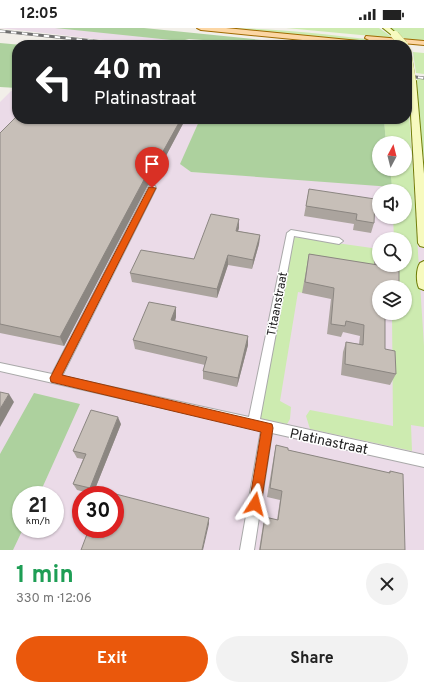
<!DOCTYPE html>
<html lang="en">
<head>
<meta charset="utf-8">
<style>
	body { margin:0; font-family:Overpass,sans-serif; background:#f2f2f2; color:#222; height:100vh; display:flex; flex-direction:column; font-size:15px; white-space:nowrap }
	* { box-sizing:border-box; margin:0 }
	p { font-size:13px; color:#767676 }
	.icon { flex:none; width:22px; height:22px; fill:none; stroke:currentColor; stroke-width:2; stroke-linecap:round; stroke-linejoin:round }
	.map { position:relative; height:522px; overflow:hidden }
	.panel { display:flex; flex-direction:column; background:#fff; flex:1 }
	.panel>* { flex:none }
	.top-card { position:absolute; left:12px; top:12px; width:400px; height:84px; border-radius:16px; box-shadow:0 1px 3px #0004; background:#202124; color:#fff; overflow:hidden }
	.needle { width:26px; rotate:7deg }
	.buttons { position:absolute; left:372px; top:108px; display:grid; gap:8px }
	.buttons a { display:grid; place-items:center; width:40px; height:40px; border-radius:50%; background:#fff; box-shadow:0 1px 3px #0004; font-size:20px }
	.speed { position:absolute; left:12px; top:458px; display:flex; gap:8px; font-size:20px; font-weight:700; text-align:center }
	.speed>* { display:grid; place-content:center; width:52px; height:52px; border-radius:50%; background:#fff; box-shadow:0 1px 3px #0004; line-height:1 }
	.speed small { font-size:10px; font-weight:400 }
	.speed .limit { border:6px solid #d22; background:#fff; color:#111 }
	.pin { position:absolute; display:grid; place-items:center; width:34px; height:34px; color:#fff; margin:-41px -17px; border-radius:50% 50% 50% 0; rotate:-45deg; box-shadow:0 0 4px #0007 }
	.pin .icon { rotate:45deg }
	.me { position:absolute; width:44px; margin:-22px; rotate:9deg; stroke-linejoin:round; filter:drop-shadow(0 0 3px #0008) }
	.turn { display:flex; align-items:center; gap:14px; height:84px; padding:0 16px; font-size:18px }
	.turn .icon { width:52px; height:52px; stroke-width:2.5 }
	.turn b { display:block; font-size:28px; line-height:34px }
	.round { display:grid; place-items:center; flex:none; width:42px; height:42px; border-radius:21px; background:#f2f2f2 }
	.summary { display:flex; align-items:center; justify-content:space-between; height:68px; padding:0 16px }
	h1 { font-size:24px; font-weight:700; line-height:30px; color:#1e9e55 }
	.button { display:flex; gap:8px; margin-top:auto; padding:8px 16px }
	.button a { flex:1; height:46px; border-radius:24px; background:#ea580c; color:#fff; font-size:16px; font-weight:700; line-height:46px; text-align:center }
	.button a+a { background:#f2f2f2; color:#222 }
	.status { display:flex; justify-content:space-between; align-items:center; height:28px; padding:0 20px; background:#fff; direction:ltr }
	.status svg { height:11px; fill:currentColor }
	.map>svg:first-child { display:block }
</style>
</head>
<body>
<div class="status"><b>12:05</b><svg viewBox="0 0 49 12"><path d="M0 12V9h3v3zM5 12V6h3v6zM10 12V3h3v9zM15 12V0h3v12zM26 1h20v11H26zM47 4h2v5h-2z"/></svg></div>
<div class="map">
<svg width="424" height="522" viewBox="0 0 424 522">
	<rect width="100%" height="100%" fill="#f2efe9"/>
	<!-- industrial -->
	<g fill="#ebdbe8" fill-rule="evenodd">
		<path d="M0,0H62L200,14L198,17H149Z"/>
		<path d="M11,63L17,64V91H200L181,136L191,144L424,158V522H0V74ZM379,163H405V189H379ZM379,211H405V237H379ZM379,259H405V285H379ZM21,467H55V501H21ZM81,467H115V501H81Z"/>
	</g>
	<!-- grass -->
	<g fill="#cdebb0">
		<path d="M222,0C280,0 337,8 395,14L397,17Z"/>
		<path d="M286,0H379L393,10Z"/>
		<path d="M390,0H424V13L405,11Z"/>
		<path d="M413,24L424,25V46L416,45Z"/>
		<path d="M417,50L424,51V133L418,87Z"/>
		<path d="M407,53L424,318V399L411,397L412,423L310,401L306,388L310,382L393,398L392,285H405V259H379V279L298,264L280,373L291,379L290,391L287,396L259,390L294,209L379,221V237H405V211H394L393,189H405V163H392L390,141H405V115H386L384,91H407Z"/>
	</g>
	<!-- forest -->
	<g fill="#add19e">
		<path d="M55,0H144L312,17H213L201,16L203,12L189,11L181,13Z"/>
		<path d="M0,15L22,17H17V60L0,59Z"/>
		<path d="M200,91H384L386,115H379V141H390L392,159L191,144L180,136Z"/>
		<path d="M34,365L80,376L39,467H21V501H23L13,522H0V426Z"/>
	</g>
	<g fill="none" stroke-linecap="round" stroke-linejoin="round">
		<defs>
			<path id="street" d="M149,158H155L156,160L62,348L249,389L287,205L291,202L339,210L343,213L339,216L294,208L260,391L424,427V439L272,405L254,522H240L261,402L0,343V335L52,346Z"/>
			<g id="secondary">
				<path d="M383,0H390L398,7L393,8Z"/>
				<path d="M409,51L416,53L424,146V219L420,218L418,215Z"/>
				<path d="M424,233V262L419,260C416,254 416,241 420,235Z"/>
			</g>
			<g id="primary">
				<path d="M197,0H226L380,15L384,17H354L201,2Z"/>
				<path d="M366,8L424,13V17L369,12L365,10Z"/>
			</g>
		</defs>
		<!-- street casing -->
		<use href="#street" stroke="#a9a9a9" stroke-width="2"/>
		<!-- secondary casing -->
		<use href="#secondary" stroke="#707d05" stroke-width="2"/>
		<!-- primary casing -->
		<use href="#primary" stroke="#a06b00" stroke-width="2"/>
		<!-- street -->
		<use href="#street" fill="#fff" fill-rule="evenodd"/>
		<!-- secondary -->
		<use href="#secondary" fill="#f7fabf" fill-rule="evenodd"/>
		<!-- primary -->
		<use href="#primary" fill="#fcd6a4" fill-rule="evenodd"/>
		<defs>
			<g id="rail">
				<path d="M0,3L132,17"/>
				<path d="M407,48L424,50"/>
			</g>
		</defs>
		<!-- rail casing -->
		<use href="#rail" stroke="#707070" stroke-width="3"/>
		<!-- rail -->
		<use href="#rail" stroke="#fff" stroke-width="2" stroke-dasharray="5.5" stroke-linecap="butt"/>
		<defs>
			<g id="secondary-bridge">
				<path d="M395,7L404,17"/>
				<path d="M407,22L412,53"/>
			</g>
		</defs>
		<!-- secondary-bridge casing -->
		<use href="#secondary-bridge" stroke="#707d05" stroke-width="8" stroke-linecap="butt"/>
		<!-- secondary-bridge -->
		<use href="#secondary-bridge" stroke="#f7fabf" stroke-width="8"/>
	</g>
	<!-- wall -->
	<g fill="#aba49e">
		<path d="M185,92L151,156L148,157L64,318L0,305V105Z"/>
		<path d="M309,161L374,195L371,205L353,202L354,196L304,188Z"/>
		<path d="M239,200L238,203L260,207L259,216L252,241L228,237L217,270L132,254L130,245L194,231Z"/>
		<path d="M378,220L379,259L385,321L396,346L390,357L341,347L343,324L346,314L359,316L360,308L343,304L341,309L327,306L331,271L302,265L309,226L374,237V231Z"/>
		<path d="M176,279V289L175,293L248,308V317L237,359L203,351V343L205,337L135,321L133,312Z"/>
		<path d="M121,396L93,466L77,462L73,456L83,431L77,430L73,423Z"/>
		<path d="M276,417L288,422L388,445L390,443L405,522H259L263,497L265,489L277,492L280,472L267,469L274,427Z"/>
	</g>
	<!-- shaded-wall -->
	<g fill="#8b8681">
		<path d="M181,91H185V92L151,156L148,157L64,318L60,309L146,148Z"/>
		<path d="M239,191V200L235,212L236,203Z"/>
		<path d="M260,207L259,216L252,241L253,232Z"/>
		<path d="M228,227V237L217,270V261Z"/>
		<path d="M176,279V289L172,302L171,292Z"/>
		<path d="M248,308V317L237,359L238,350Z"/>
		<path d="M9,366L14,374L0,399V381Z"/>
		<path d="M118,389L121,396L93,466L90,460Z"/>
		<path d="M209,490V496L203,522H202Z"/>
	</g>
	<!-- building -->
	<g fill="#c7bfb8" stroke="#8b8681">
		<path d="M17,88V91H181L150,147L146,148L60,309L0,296V105Z"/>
		<path d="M309,161L375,171L374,195L356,192L357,186L306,178Z"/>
		<path d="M211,186L239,191L236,203L260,207L253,232L228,227L217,261L130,245L141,222L194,231Z"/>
		<path d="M378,220H379V237H394V240L399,241V259H379V285H385V321L395,323L396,346L345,336L346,314L363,317L364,297L346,293L345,298L331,296L334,260L305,254L309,226L378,237Z"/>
		<path d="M149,274L176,279L171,292L248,308L238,350L203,343L207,329L133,312Z"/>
		<path d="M0,364L9,366L0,381Z"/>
		<path d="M91,382L118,389L90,460L73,456L86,426L73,423Z"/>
		<path d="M276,417L288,420V422L390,445V443L403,446L405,522H260L265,489L278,492L282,463L270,460Z"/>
		<path d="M104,463L209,490L202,522H81L89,501H115V467H102Z"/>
	</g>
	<!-- route -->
	<path fill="#ea580c" stroke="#983908" d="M149,159L156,160L62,347L272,396L273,400L261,476L259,481L255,483L250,481L249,476L261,404L55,355L51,354L50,350Z"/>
	<g text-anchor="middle" stroke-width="3" stroke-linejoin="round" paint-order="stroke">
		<!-- street labels -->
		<g font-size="12" fill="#222" stroke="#fff">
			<text transform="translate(277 276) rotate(-79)" y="4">Titaanstraat</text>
		</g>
		<!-- near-street labels -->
		<g font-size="14" fill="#222" stroke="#fff">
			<text transform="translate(329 413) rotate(12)" y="5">Platinastraat</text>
		</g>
	</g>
</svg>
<div class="buttons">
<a><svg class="needle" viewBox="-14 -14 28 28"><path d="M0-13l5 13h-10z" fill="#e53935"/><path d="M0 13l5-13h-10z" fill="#767676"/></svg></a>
<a><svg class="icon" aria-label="sound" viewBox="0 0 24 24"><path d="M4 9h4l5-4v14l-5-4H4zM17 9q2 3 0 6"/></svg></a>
<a><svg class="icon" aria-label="search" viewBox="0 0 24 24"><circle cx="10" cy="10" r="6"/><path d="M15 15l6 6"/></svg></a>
<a><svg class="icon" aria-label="layers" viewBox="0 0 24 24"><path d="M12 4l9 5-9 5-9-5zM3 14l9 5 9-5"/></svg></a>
</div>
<div class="speed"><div>21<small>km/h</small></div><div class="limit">30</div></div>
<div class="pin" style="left:152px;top:160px;background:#d93025"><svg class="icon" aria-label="arrive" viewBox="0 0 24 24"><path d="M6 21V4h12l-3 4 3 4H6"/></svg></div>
<svg class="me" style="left:255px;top:476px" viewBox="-20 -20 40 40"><path d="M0-17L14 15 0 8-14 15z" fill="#ea580c" stroke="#fff" stroke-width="4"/></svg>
<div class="top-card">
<div class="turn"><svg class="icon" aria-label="left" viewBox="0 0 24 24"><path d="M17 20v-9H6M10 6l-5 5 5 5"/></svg><div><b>40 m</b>Platinastraat</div></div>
</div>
</div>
<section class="panel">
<div class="summary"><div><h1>1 min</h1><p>330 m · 12:06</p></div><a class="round"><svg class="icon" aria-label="close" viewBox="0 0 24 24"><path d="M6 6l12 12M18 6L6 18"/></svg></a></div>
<div class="button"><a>Exit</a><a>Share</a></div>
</section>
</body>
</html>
